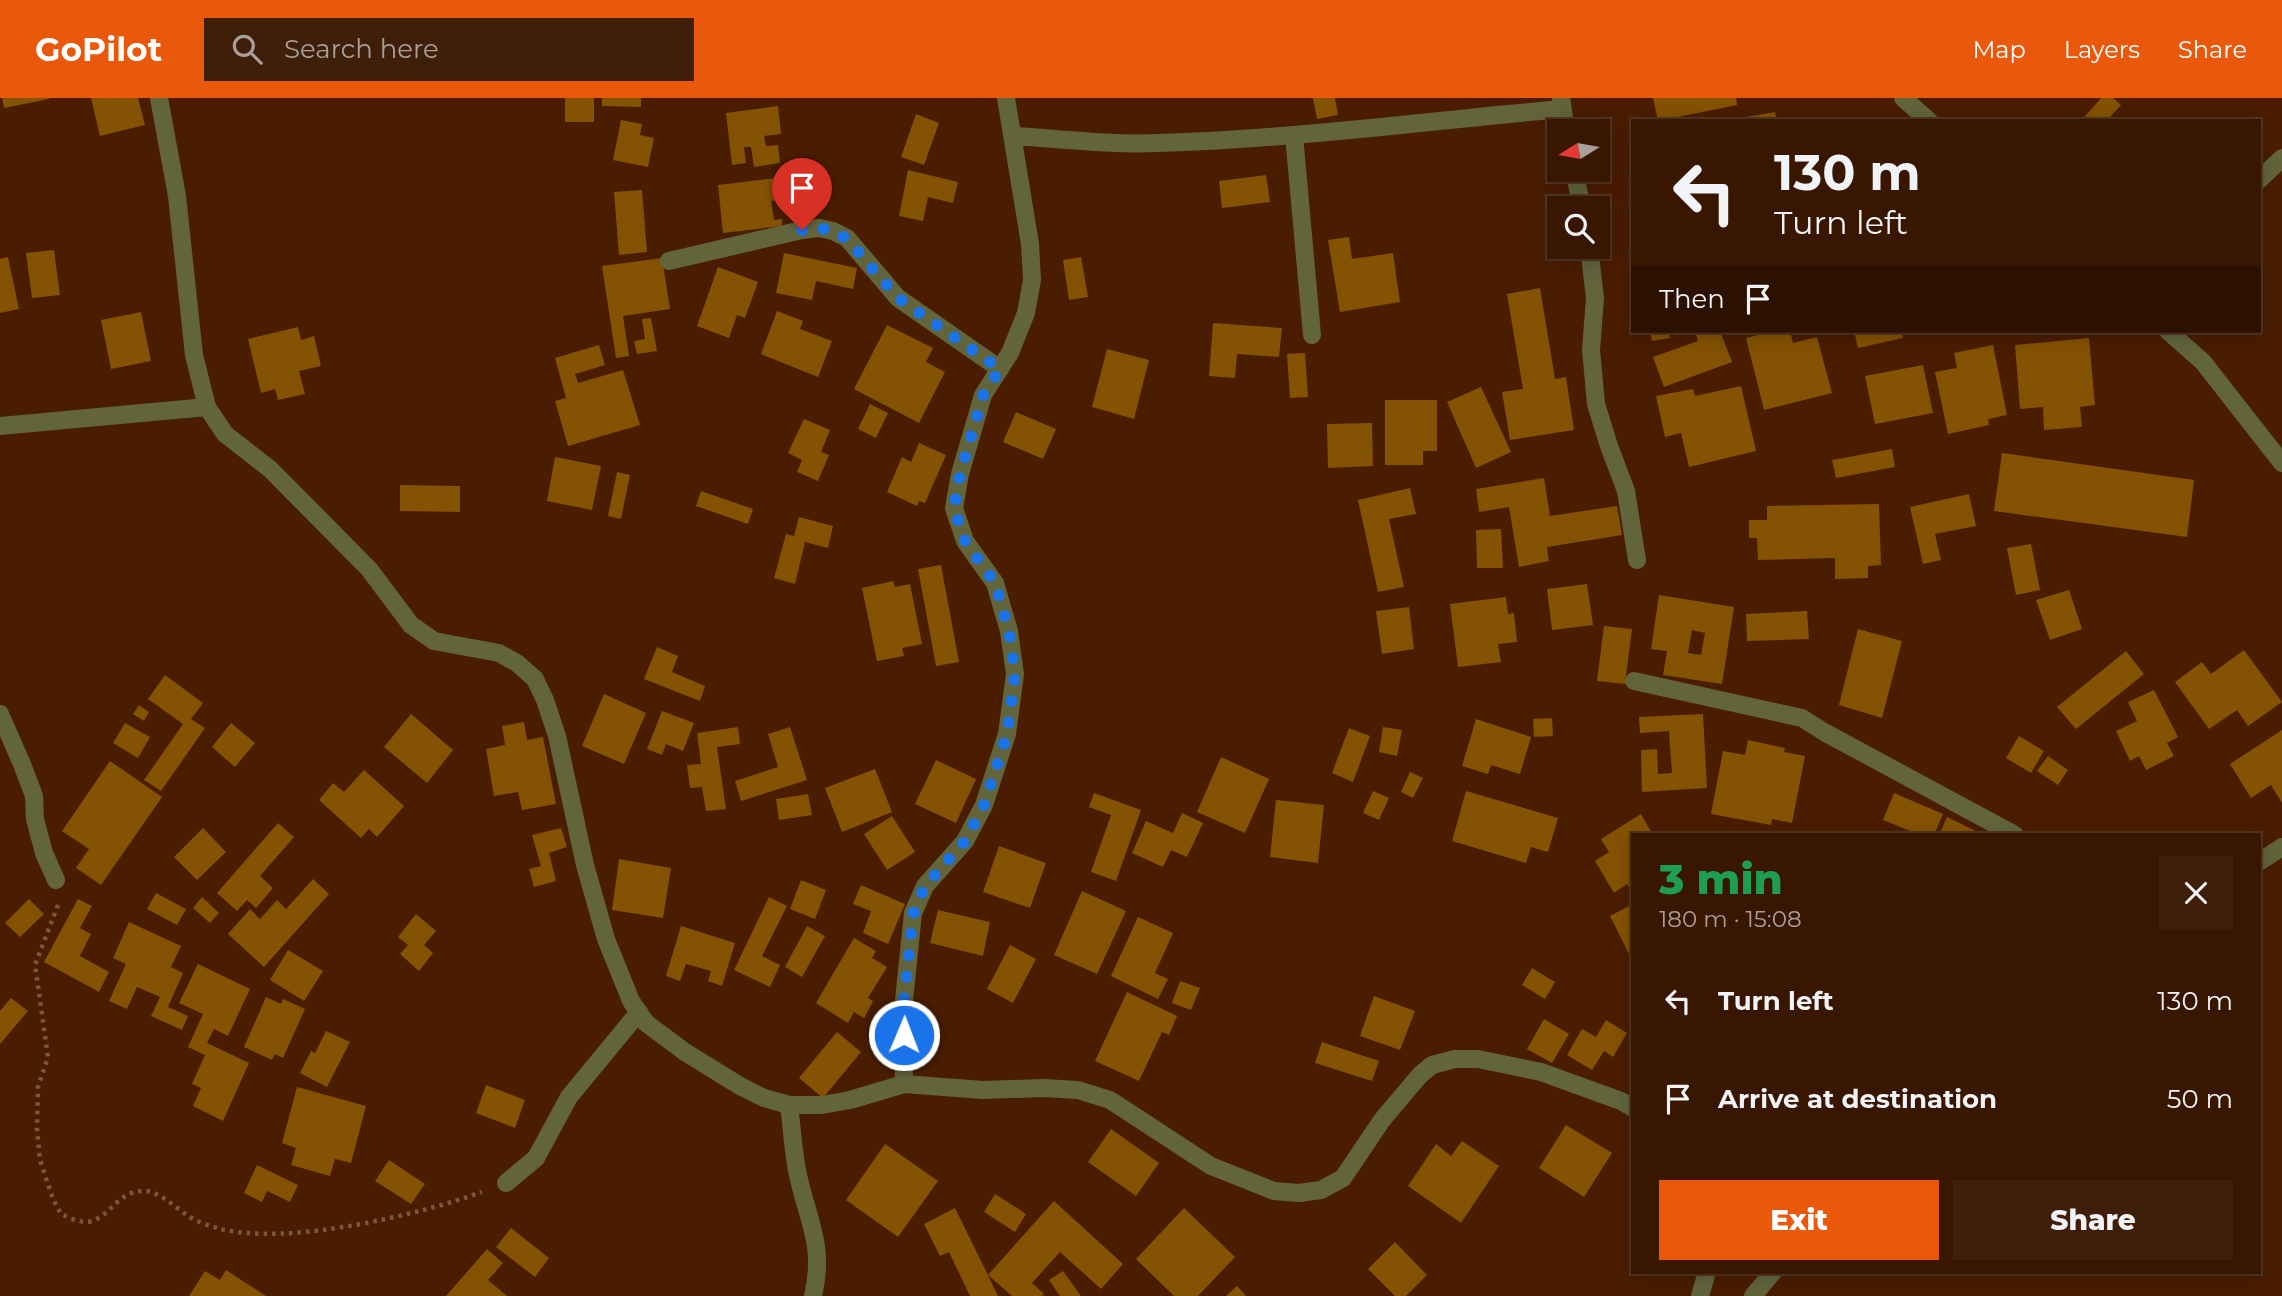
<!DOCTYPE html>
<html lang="en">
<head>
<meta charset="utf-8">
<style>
	body { margin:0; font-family:Montserrat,sans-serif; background:#3f1f0a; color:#f1f3f6; height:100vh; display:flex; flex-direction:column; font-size:26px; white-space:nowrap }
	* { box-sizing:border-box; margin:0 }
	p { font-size:23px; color:#ab9f99 }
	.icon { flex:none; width:38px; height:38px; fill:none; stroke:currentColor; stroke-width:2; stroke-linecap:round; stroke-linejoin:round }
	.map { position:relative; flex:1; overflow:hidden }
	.side { position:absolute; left:1631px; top:735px; width:630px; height:441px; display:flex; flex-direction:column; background:#381600; border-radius:0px; box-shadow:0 4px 18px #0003,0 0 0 2px #523522 }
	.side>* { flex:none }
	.banner { position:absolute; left:1631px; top:21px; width:630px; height:214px; border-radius:0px; box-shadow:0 4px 18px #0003,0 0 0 2px #523522; background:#381600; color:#f1f3f6; overflow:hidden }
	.needle { width:46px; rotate:259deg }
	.buttons { position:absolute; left:1547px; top:21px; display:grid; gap:14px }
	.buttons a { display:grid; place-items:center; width:63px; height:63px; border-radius:0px; background:#381600; box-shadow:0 4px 18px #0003,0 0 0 2px #523522; font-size:35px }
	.pin { position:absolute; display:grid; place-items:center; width:60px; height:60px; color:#fff; margin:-72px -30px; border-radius:50% 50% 50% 0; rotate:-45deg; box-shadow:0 0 7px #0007 }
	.pin .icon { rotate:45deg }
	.me { position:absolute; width:77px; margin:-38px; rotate:1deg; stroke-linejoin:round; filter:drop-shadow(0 0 5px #0008) }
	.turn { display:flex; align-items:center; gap:24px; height:147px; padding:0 28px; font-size:32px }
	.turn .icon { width:91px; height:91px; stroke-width:2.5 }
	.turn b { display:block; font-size:49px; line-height:60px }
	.then { display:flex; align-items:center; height:66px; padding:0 28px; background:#0003; gap:14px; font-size:26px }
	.round { display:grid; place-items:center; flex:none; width:74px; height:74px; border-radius:0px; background:#3f1f0a }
	.head { display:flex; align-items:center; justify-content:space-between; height:119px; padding:0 28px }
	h1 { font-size:42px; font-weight:800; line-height:52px; color:#1e9e55 }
	.action { display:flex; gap:14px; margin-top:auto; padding:14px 28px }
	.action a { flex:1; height:80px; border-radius:0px; background:#ea580c; color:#fff; font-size:28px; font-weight:800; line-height:80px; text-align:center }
	.action a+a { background:#3f1f0a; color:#f1f3f6 }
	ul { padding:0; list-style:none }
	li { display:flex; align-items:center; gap:21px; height:98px; padding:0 28px }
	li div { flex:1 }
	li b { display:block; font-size:26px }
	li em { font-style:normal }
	header { display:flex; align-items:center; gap:42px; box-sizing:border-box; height:98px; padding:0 35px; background:#ea580c; color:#fff }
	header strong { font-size:33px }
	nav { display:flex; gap:38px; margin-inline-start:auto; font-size:24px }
	.search { width:490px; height:63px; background:#3f1f0a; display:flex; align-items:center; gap:18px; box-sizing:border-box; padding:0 24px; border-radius:0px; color:#ab9f99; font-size:26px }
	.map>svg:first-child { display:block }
</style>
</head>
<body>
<header>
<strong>GoPilot</strong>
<div class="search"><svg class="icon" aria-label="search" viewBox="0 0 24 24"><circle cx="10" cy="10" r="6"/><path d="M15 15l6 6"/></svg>Search here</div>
<nav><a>Map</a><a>Layers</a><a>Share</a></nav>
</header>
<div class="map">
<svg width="2282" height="1198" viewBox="0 0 2282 1198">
	<rect width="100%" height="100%" fill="#4a1d00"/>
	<!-- building -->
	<g fill="#835202" fill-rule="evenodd">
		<path d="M2,0H49V1L4,10Z"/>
		<path d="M91,0H138L145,27L100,38Z"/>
		<rect x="565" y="0" width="29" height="24"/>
		<path d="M602,0H641V9L602,8Z"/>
		<path d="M1313,0H1335L1338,17L1317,21Z"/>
		<path d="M1653,0H1736L1737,7L1658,23Z"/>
		<path d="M2101,0H2113L2121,7L2110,19L2114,23H2081Z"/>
		<path d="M778,8L781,36L764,38L766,48L778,47L780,65L754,69L751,49H744L746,65L732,67L726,15Z"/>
		<path d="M1775,14L1777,23H1735V21Z"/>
		<path d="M916,16L939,25L924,67L901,59Z"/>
		<path d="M621,22L642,26L640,37L654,40L648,69L613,62Z"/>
		<path d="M908,72L958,84L953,105L928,99L923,123L899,118Z"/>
		<path d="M1266,77L1270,104L1222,110L1219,83Z"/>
		<path d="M776,80L778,102L771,103L774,122L782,121V128L723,135L718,87Z"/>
		<path d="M642,92L647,154L619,157L614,94Z"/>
		<path d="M1349,139L1352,161L1393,155L1400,204L1340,214L1328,142Z"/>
		<path d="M54,152L60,197L32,200L26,155Z"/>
		<path d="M784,155L857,170L853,191L816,183L812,202L776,195Z"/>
		<path d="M8,159L19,211L0,215V161Z"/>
		<path d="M1081,159L1088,199L1069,202L1063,162Z"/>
		<path d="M662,160L670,211L623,218L629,258L616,260L602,168Z"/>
		<path d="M718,169L758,184L745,220L737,217L729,240L697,228Z"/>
		<path d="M1540,190L1555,281L1566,279L1574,332L1510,342L1502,294L1523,291L1507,196Z"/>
		<path d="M777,213L803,223L800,231L832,243L818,279L761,256Z"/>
		<path d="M141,214L151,263L111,271L101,222Z"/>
		<path d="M651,220L657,253L637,256L634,243L645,241L642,221Z"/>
		<path d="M1213,225L1282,230L1279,259L1237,256L1235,280L1209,278Z"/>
		<path d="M887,227L933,250L926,264L945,274L919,325L854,291Z"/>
		<path d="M298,229L301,242L314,238L321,268L299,273L305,296L278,302L275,291L261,295L248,241Z"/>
		<path d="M1650,233H1668L1670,240L1652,243Z"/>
		<path d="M1695,233H1720L1732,264L1664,289L1653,259L1698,243Z"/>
		<path d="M1774,233H1790L1793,245L1817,239L1832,295L1764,312L1746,240Z"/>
		<path d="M1854,233H1901L1903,240L1858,250Z"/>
		<path d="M2089,240L2095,307L2080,309L2082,329L2044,332L2043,309L2020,311L2015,247Z"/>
		<path d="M599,247L605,267L575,276L578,285L623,272L640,327L568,348L555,303L566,300L555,260Z"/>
		<path d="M1993,247L2007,317L1988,321L1989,327L1948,336L1935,274L1957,270L1954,255Z"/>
		<path d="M1107,251L1149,262L1134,321L1092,309Z"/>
		<path d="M1305,255L1308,299L1290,300L1287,256Z"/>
		<path d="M1923,267L1933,315L1875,326L1865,278Z"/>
		<path d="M1741,288L1756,353L1689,369L1681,335L1665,339L1656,298L1693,291L1695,298Z"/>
		<path d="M1481,289L1511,354L1476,370L1447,304Z"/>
		<path d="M1385,302H1437V353H1423V367H1385Z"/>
		<path d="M870,306L888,315L876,340L858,331Z"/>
		<path d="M1016,314L1056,331L1043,361L1003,344Z"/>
		<path d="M804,321L830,332L821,354L829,357L818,383L797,374L802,362L788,355Z"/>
		<path d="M1372,325L1373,368L1328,370L1327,326Z"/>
		<path d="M919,345L946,357L925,405L919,403L917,408L887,394L902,359L911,364Z"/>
		<path d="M1892,351L1895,369L1836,380L1832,362Z"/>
		<path d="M2002,355L2194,382L2187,439L1994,413Z"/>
		<path d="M555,359L601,368L592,412L547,403Z"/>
		<path d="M617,374L630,377L621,421L608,418Z"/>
		<path d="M1544,380L1550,418L1617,408L1622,437L1547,449L1549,463L1519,469L1509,409L1479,414L1476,391Z"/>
		<path d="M400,387L460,388V414L400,413Z"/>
		<path d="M1410,390L1416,416L1389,421L1404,489L1378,494L1358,402Z"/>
		<path d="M701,393L753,411L748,426L696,408Z"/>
		<path d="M1969,396L1976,428L1935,436L1941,462L1923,466L1910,409Z"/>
		<path d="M1879,406L1881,467L1868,468V480L1835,481V460L1758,462L1757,440H1749V422H1767V408Z"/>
		<path d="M799,419L833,428L828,450L805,444L795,486L774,480L786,436L794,438Z"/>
		<path d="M1501,431L1503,470H1477L1476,432Z"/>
		<path d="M2031,446L2040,492L2016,497L2007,450Z"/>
		<path d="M941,467L959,564L936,568L918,471Z"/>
		<path d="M893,483L895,489L910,486L922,546L902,550L904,558L877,563L862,490Z"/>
		<path d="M1587,486L1593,527L1552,532L1547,491Z"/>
		<path d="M2069,492L2082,531L2050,542L2036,502Z"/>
		<path d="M1659,497L1734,509L1722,586L1663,577L1667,553L1651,551ZM1692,532L1705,535L1701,557L1688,555Z"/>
		<path d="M1506,499L1508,516L1514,515L1517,544L1498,546L1501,564L1458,569L1450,506Z"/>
		<path d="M1409,509L1414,551L1382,556L1376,513Z"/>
		<path d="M1807,513L1809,541L1747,543L1746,516Z"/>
		<path d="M1604,528L1632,531L1625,586L1597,583Z"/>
		<path d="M1858,531L1902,543L1882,620L1839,607Z"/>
		<path d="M657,549L678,558L672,574L705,588L700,603L644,581Z"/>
		<path d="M2244,552L2282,604L2248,628L2237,612L2209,631L2175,584L2202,564L2211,576Z"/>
		<path d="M2126,553L2144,576L2076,631L2057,609Z"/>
		<path d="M165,577L203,605L191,621L205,630L161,693L144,682L183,626L148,601Z"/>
		<path d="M2154,592L2178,639L2167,645L2174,658L2146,672L2139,658L2130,663L2116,633L2137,623L2128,604Z"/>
		<path d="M604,596L646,615L624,666L582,648Z"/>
		<path d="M139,607L149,614L144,623L133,616Z"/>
		<path d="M662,613L694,625L683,653L666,646L662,657L647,651Z"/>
		<path d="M411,616L453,652L427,685L384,649Z"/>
		<path d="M1703,616L1707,690L1642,694L1641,652L1657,651L1658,676L1672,675L1669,633L1640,635L1639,619Z"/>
		<path d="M1552,620L1553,638L1534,639L1533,621Z"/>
		<path d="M1476,621L1531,639L1520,676L1491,667L1488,676L1462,668Z"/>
		<path d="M524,624L527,642L543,639L556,706L522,712L518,694L494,698L486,651L505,647L502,628Z"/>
		<path d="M125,625L150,639L138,660L113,645Z"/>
		<path d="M231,625L255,645L235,669L212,649Z"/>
		<path d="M738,629L740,646L717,649L726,711L706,713L702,689L690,690L687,667L701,666L697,635Z"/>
		<path d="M790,629L807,682L741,703L735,683L778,669L768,636Z"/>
		<path d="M1383,629L1402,632L1397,658L1379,654Z"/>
		<path d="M1349,630L1370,638L1353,684L1332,675Z"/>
		<path d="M2282,632V705L2271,687L2251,700L2230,666Z"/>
		<path d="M2019,638L2044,653L2031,675L2006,660Z"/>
		<path d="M1748,642L1785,650L1784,654L1805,658L1792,725L1772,721L1771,727L1711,716L1723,653L1745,657Z"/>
		<path d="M2048,658L2068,672L2058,687L2037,673Z"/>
		<path d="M1221,659L1269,681L1245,735L1197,714Z"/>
		<path d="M936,662L976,681L956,725L915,706Z"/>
		<path d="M110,663L162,699L101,787L76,770L89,751L62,733Z"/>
		<path d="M875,671L892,714L842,734L825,690Z"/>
		<path d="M364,672L404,708L377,739L369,731L361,740L319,702L333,685L344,694Z"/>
		<path d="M1410,674L1423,680L1413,700L1401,694Z"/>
		<path d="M1373,693L1389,700L1379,722L1363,715Z"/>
		<path d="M1466,693L1558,720L1548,754L1531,749L1526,765L1452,743Z"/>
		<path d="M1094,695L1141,712L1116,783L1091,774L1111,717L1089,709Z"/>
		<path d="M1894,695L1943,716L1934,737H1920L1883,722Z"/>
		<path d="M808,696L812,717L779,722L776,701Z"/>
		<path d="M1276,702L1324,707L1318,765L1270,759Z"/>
		<path d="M1182,715L1203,725L1187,759L1171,752L1163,769L1132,755L1146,723L1173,735Z"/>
		<path d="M1641,716L1653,737H1633V795L1627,786L1614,795L1595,763L1609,754L1601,741Z"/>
		<path d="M892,718L915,754L887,772L864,736Z"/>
		<path d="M1947,719L1984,737H1939Z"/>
		<path d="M278,725L294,739L260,778L273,790L256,810L247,802L237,813L217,795Z"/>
		<path d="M203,730L226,754L197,782L174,759Z"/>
		<path d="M561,730L567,749L549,755L556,783L534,789L529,771L541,768L532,737Z"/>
		<path d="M999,748L1046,765L1030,810L983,794Z"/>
		<path d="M619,761L671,770L663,820L612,812Z"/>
		<path d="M313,781L329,796L264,869L228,836L250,811L260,821L277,802L286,811Z"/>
		<path d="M801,782L826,792L815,821L790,811Z"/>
		<path d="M861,787L905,806L888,846L863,835L871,813L853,806Z"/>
		<path d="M1082,793L1126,813L1097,876L1054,857Z"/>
		<path d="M156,795L186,811L177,827L147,811Z"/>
		<path d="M202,799L219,815L210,825L193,810Z"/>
		<path d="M769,799L787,808L762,858L780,867L770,889L734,872Z"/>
		<path d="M29,801L44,816L20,839L5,825Z"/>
		<path d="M78,801L92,808L80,830L91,836L80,858L109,874L99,894L44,864Z"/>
		<path d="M1633,806V864L1610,818Z"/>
		<path d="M938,812L990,824L983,858L930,845Z"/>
		<path d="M416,816L436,833L424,847L433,855L419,873L400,856L408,847L398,839Z"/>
		<path d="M1138,819L1173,835L1155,875L1168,881L1158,901L1111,878Z"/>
		<path d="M129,824L181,848L171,869L183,875L168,909L188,918L182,932L151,918L160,899L137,889L127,911L109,903L126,866L113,860Z"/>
		<path d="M681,828L735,845L722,888L708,883L711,873L686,866L680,883L666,878Z"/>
		<path d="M807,828L825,838L802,879L785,869Z"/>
		<path d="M854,840L876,853L872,860L887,869L868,900L873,903L864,920L854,914L848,925L816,905Z"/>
		<path d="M1010,847L1036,861L1013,905L987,891Z"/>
		<path d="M288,852L323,873L304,903L270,882Z"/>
		<path d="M198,866L250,891L228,938L214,931L207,945L249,965L223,1023L193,1008L201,990L192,986L205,957L188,949L203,916L179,905Z"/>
		<path d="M1532,870L1555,884L1545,901L1522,887Z"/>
		<path d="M1180,883L1200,890L1191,912L1172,905Z"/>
		<path d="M1127,894L1177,918L1169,937L1162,934L1139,983L1095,963Z"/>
		<path d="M1374,898L1415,913L1400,952L1360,938Z"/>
		<path d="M266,899L281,906L283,901L305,911L283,960L275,956L272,962L244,949Z"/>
		<path d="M11,900L28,913L0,946V913Z"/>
		<path d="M1544,921L1569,936L1552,965L1527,951Z"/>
		<path d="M1606,922L1627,935L1613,959L1604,953L1592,972L1567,957L1582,931L1596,939Z"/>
		<path d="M326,933L350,944L327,989L300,975L311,953L315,955Z"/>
		<path d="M837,934L861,954L823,1000L799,980Z"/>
		<path d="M1322,944L1379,963L1372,983L1315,965Z"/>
		<path d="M486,987L525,1002L515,1030L476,1015Z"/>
		<path d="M297,989L366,1008L351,1065L335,1061L330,1078L291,1067L296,1050L282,1045Z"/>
		<path d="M1566,1027L1612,1055L1584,1099L1539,1070Z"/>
		<path d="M1111,1031L1159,1065L1136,1098L1088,1064Z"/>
		<path d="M1462,1043L1499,1068L1461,1125L1408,1088L1436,1046L1451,1058Z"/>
		<path d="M885,1046L938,1083L898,1139L846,1102Z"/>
		<path d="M389,1062L425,1086L411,1106L375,1083Z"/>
		<path d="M257,1067L298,1087L290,1104L267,1093L262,1104L244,1095Z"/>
		<path d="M995,1096L1026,1116L1015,1134L984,1114Z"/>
		<path d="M1054,1103L1123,1166L1101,1191L1060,1154L1032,1185L1044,1196L1042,1198H1012L988,1177Z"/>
		<path d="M955,1110L985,1171L998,1198H970L949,1154L940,1158L924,1126Z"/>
		<path d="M1184,1110L1235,1159L1198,1198H1174L1136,1161Z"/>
		<path d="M511,1130L549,1160L535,1179L496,1149Z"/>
		<path d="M1395,1144L1427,1177L1406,1198H1395L1368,1171Z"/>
		<path d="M487,1151L503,1165L488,1182L507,1198H446Z"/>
		<path d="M226,1172L266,1198H189L205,1173L220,1182Z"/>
		<path d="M1063,1173L1081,1198H1060L1049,1182Z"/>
		<path d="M1237,1188L1246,1198H1226Z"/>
	</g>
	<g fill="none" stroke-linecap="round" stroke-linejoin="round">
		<!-- path -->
		<path stroke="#7f553b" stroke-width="4.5" stroke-dasharray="3.5 5" stroke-linecap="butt" d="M58,807L35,867L48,959L38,989L37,1031L40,1062L53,1101L61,1116C70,1120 81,1126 92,1123C112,1116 120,1091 146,1093C162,1095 174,1109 187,1117C196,1124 210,1128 221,1131C287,1148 418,1117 482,1094"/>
		<!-- minor -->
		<g stroke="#62643c" stroke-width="18">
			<path d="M159,0L177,98L194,257L207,309L225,336L270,371L369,471L411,527L434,543L499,555L517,565L535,581L545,602L557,638L585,767L606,841L631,903L646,925L685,954L740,988L764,1000L789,1007H822L850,1002L904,986L983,992L1044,990L1078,992L1110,1002L1211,1068L1274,1093L1299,1095L1321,1092L1343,1080L1382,1022L1420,977L1432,967L1455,961H1478L1541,974L1621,1003L1633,1010"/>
			<path d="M1561,0L1566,33"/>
			<path d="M1903,0L1929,23"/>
			<path d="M1294,37L1312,237"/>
			<path d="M1014,38C1061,41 1110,47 1158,45C1293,41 1427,23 1562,11"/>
			<path d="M1574,72L1582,110"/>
			<path d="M2259,82L2282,60"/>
			<path d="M1589,149L1595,200L1591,252L1596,306L1609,348L1626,393L1637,462"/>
			<path d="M669,163L802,132L819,130L833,133L847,140L898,200L1000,271"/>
			<path d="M2168,233L2203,264L2282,365"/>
			<path d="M0,328L207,309"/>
			<path d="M1634,583L1802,620L1824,634L2015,737"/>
			<path d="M0,616L22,666L34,698L35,721L44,755L56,782"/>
			<path d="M2259,764L2282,749"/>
			<path d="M904,986L903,912L913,815L925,788L965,743L984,707L1007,636L1015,576L1009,533L995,485L965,443L954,410L960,376L983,297L1010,255L1026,215L1032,182L1030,146L1006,0"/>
			<path d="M789,1007C792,1030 793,1054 798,1077C808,1124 825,1147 813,1198"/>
			<path d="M506,1085L536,1060L569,999L639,914"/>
			<path d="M1700,1198L1707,1174"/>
			<path d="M1753,1198L1773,1174"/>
		</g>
	</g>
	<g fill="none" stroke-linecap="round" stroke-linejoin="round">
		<!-- route -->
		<path stroke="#1a73e8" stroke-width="12" stroke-dasharray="0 21.6" d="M802,132L819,130L833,133L847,141L898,200L1000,271L983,297L960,376L954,410L965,443L995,485L1009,533L1015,576L1007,636L984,707L965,743L925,788L913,816L903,912L904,937"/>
	</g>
</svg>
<div class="buttons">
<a><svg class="needle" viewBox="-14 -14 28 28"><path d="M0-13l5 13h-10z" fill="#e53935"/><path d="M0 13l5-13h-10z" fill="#ab9f99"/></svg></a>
<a><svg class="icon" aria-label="search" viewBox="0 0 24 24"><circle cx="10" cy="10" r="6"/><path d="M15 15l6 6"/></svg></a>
</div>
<div class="pin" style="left:802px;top:132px;background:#d93025"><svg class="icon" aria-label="arrive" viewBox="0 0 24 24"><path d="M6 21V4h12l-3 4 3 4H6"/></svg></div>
<svg class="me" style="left:904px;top:937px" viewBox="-20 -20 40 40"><circle r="17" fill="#1a73e8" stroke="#fff" stroke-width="3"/><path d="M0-11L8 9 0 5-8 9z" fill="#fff"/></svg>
<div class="banner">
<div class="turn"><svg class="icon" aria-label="left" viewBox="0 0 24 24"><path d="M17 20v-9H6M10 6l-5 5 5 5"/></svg><div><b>130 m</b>Turn left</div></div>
<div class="then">Then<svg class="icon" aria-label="arrive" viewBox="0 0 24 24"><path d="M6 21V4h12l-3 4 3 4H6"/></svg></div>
</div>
<section class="side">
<div class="head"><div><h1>3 min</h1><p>180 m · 15:08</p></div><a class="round"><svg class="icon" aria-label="close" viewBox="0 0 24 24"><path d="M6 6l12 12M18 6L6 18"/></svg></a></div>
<ul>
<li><svg class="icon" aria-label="left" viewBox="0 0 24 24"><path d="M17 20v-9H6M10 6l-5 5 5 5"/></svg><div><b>Turn left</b></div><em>130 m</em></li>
<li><svg class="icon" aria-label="arrive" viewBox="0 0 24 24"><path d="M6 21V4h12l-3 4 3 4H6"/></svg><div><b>Arrive at destination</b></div><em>50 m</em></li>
</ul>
<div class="action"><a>Exit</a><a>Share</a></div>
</section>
</div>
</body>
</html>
